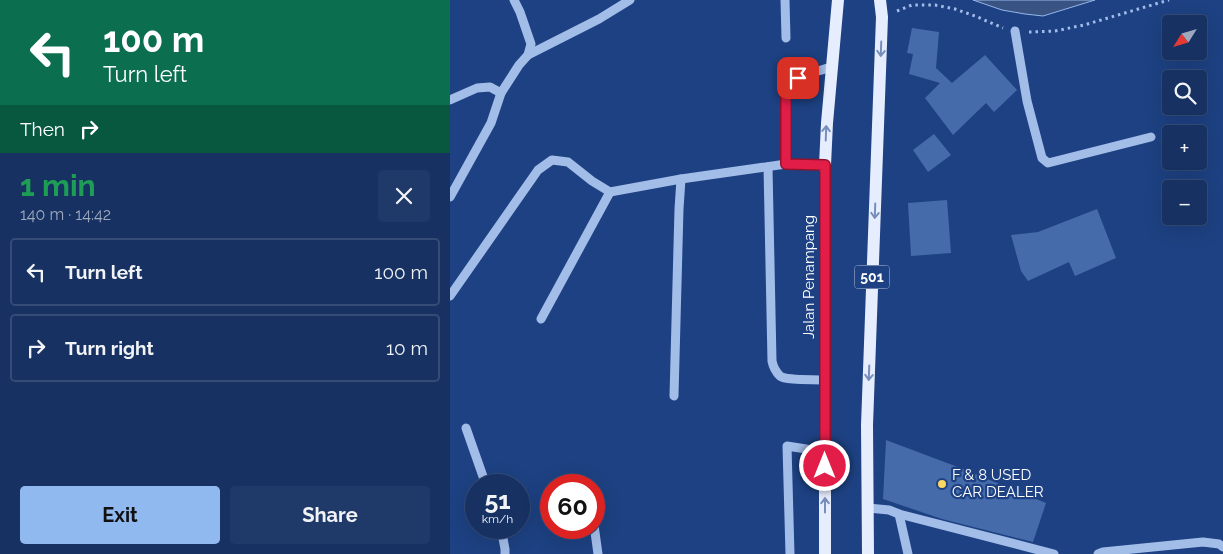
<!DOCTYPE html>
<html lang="en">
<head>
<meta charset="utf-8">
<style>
	body { margin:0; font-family:Raleway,sans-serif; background:#1f3968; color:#f1f3f6; height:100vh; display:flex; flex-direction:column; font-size:19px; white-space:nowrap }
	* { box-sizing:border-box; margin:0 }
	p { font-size:16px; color:#9ea9be }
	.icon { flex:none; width:28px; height:28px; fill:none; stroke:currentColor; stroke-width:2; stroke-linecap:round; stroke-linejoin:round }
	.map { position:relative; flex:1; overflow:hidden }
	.panel { display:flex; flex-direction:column; background:#163162; width:450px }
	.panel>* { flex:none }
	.guide { background:#0b6e4f; color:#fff; overflow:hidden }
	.needle { width:32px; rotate:233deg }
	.fabs { position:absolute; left:712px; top:15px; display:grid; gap:10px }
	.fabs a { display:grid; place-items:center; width:45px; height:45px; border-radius:5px; background:#163162; box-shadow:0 5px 20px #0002,0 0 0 1px #354c77; font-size:25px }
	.speed { position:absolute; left:15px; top:474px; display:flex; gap:10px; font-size:25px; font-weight:700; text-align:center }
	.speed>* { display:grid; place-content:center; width:65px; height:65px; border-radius:50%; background:#163162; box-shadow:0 5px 20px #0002,0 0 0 1px #354c77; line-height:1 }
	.speed small { font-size:12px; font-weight:400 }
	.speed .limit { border:8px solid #d22; background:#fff; color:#111 }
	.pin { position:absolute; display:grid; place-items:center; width:42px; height:42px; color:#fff; margin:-21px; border-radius:10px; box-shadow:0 2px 8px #0006 }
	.me { position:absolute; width:55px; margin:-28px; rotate:0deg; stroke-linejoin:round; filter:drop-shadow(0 0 4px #0008) }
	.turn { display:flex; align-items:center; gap:18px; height:105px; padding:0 20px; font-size:22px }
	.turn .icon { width:65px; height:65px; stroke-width:2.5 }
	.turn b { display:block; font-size:35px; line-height:42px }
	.then { display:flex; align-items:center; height:48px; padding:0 20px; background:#0003; gap:10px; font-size:19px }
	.round { display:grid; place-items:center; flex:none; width:52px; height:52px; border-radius:5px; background:#1f3968 }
	.head { display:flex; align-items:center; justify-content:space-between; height:85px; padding:0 20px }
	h1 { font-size:30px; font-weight:700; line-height:38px; color:#1e9e55 }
	.action { display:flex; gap:10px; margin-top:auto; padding:10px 20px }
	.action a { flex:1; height:58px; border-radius:5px; background:#90b9f0; color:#111; font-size:20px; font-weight:700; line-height:58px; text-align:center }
	.action a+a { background:#1f3968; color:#f1f3f6 }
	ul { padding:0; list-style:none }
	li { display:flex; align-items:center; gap:15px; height:68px; margin:0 10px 8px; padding:0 10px; border:2px solid #354c77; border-radius:5px }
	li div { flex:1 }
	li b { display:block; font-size:19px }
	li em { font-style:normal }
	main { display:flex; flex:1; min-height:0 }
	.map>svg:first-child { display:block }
</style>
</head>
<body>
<main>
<section class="panel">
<div class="guide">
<div class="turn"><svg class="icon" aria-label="left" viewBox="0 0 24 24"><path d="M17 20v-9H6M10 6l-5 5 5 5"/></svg><div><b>100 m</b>Turn left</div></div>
<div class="then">Then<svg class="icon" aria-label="right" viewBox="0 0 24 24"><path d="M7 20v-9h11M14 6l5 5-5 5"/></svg></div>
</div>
<div class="head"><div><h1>1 min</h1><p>140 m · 14:42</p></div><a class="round"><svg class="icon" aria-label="close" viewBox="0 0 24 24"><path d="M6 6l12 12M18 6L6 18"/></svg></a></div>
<ul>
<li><svg class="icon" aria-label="left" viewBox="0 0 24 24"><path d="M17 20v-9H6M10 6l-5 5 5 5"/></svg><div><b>Turn left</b></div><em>100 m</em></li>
<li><svg class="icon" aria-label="right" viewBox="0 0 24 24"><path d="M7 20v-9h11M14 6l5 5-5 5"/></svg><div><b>Turn right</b></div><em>10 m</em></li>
</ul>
<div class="action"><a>Exit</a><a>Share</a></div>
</section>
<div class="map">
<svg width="773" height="554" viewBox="0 0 773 554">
	<rect width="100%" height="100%" fill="#1d4182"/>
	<!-- water -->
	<path fill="#395383" stroke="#96b7eb" d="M523,0H645L593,16L575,14L552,10Z"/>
	<!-- building -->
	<g fill="#466bab">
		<path d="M462,28L489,32L486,68L502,83L535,55L567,90L544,112L536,103L503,135L475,98L490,83L459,74L463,54L457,53Z"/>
		<path d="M484,134L501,155L478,172L463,150Z"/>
		<path d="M497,200L501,253L461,256L458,203Z"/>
		<path d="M647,209L666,258L625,276L619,262L578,281L571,271L561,235L588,232Z"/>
		<path d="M436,440L513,469L596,503L583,542L492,519L433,499Z"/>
	</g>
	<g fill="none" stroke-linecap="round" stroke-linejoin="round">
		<!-- path -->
		<g stroke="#a3bde9" stroke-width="3" stroke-dasharray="2.5 4" stroke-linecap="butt">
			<path d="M447,11L462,5H485L505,9L525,16L553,28"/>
			<path d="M579,32L605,31L634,25L719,0"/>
		</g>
		<!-- minor -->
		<g stroke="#a3bde9" stroke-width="9">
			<path d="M335,0L336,38"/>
			<path d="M565,31L577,101L592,158L598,163L701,137"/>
			<path d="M78,55L149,19L180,0"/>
			<path d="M0,100L27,88L40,87L51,93"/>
			<path d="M336,164L335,104C337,75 358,75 381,67"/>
			<path d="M318,167L322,361C323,366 326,372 330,376C336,381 365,379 375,380"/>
			<path d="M0,197L41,123L51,93L69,65L78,55L81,44L70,12L64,0"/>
			<path d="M0,296L88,170L102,160L118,162L142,181L160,192L231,179L336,164L375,165"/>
			<path d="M91,319L160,192"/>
			<path d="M224,396L229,209L231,179"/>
			<path d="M16,428L36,485"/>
			<path d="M418,508L439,510L449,514L604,554"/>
			<path d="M449,514L458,554"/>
			<path d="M144,525L148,554"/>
			<path d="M51,528L55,549V554"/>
			<path d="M340,554L337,446L375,452"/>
			<path d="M648,554L653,552L753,542L769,544L773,547"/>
		</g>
		<!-- major -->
		<g stroke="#e6edfe" stroke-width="12">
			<path d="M375,554V165L377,123L388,0"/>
			<path d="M418,554L417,425L432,17L430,0"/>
		</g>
	</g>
	<!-- one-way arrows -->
	<defs><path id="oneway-shaft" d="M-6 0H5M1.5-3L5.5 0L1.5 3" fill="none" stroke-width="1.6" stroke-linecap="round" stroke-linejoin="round" transform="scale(1.25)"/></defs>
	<g stroke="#778eba">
		<use href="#oneway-shaft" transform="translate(431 49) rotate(92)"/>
		<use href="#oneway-shaft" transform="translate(376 133) rotate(-88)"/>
		<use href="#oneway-shaft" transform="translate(425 211) rotate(92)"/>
		<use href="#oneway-shaft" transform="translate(419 373) rotate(92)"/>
		<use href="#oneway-shaft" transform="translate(375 505) rotate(-90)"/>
	</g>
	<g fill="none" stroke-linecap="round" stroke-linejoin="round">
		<defs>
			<path id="route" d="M348,78L339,86L336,95V164L375,165V466"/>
		</defs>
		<!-- route casing -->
		<use href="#route" stroke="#92132f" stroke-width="12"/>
		<!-- route -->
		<use href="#route" stroke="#e11d48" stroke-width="9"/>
	</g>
	<!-- markers -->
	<circle fill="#f9d961" stroke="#1d4182" stroke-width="2" cx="492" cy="484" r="5"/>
	<g text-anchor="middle" stroke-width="4.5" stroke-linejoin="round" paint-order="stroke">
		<!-- shield labels -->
		<rect fill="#1d4182" stroke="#bbc6da" stroke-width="1" x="404.5" y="265.5" width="35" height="23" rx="4"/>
		<g font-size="14" font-weight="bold" fill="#fff">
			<text x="422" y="282">501</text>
		</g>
		<!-- street labels -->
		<g font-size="15" fill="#fff" stroke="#1d4182">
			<text transform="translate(359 277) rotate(-90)" y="5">Jalan Penampang</text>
		</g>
		<!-- poi labels -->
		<g font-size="15" fill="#fff" stroke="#1d4182" text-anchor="start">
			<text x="502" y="480">F &amp; 8 USED<tspan x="502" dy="17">CAR DEALER</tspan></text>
		</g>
	</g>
</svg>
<div class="fabs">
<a><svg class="needle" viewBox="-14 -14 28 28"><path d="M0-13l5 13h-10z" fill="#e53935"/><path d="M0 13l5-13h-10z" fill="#9ea9be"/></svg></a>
<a><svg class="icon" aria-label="search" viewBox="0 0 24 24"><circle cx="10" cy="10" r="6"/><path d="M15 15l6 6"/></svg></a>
<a>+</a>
<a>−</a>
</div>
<div class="speed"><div>51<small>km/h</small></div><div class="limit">60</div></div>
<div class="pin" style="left:348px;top:78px;background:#d93025"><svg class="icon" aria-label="arrive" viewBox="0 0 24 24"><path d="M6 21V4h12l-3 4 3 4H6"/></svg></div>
<svg class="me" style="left:375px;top:466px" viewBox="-20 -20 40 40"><circle r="17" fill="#e11d48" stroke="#fff" stroke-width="3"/><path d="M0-11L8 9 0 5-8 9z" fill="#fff"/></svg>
</div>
</main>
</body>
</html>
